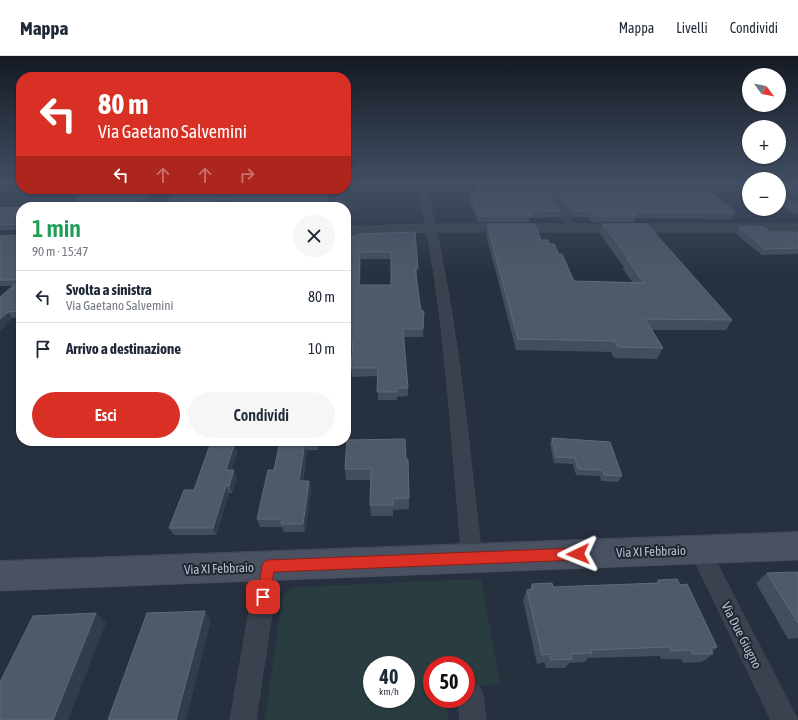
<!DOCTYPE html>
<html lang="it">
<head>
<meta charset="utf-8">
<style>
	body { margin:0; font-family:"Asap Condensed",sans-serif; background:#f6f6f7; color:#1f2937; height:100vh; display:flex; flex-direction:column; font-size:15px; white-space:nowrap }
	* { box-sizing:border-box; margin:0 }
	p { font-size:13px; color:#747a83 }
	.icon { flex:none; width:22px; height:22px; fill:none; stroke:currentColor; stroke-width:2; stroke-linecap:round; stroke-linejoin:round }
	.map { position:relative; flex:1; overflow:hidden }
	.sheet { position:absolute; left:16px; top:146px; width:335px; height:244px; display:flex; flex-direction:column; background:#fff; border-radius:16px; box-shadow:0 1px 3px #0004 }
	.sheet>* { flex:none }
	.hud { position:absolute; left:16px; top:16px; width:335px; height:122px; border-radius:16px; box-shadow:0 1px 3px #0004; background:#d93025; color:#fff; overflow:hidden }
	.needle { width:26px; rotate:122deg }
	.buttons { position:absolute; left:742px; top:12px; display:grid; gap:8px }
	.buttons a { display:grid; place-items:center; width:44px; height:44px; border-radius:50%; background:#fff; box-shadow:0 1px 3px #0004; font-size:20px }
	.speed { position:absolute; left:363px; top:600px; display:flex; gap:8px; font-size:20px; font-weight:700; text-align:center }
	.speed>* { display:grid; place-content:center; width:52px; height:52px; border-radius:50%; background:#fff; box-shadow:0 1px 3px #0004; line-height:1 }
	.speed small { font-size:10px; font-weight:400 }
	.speed .limit { border:6px solid #d22; background:#fff; color:#111 }
	.pin { position:absolute; display:grid; place-items:center; width:34px; height:34px; color:#fff; margin:-17px; border-radius:8px; box-shadow:0 2px 6px #0006 }
	.me { position:absolute; width:44px; margin:-22px; rotate:268deg; stroke-linejoin:round; filter:drop-shadow(0 0 3px #0008) }
	.turn { display:flex; align-items:center; gap:14px; height:84px; padding:0 16px; font-size:18px }
	.turn .icon { width:52px; height:52px; stroke-width:2.5 }
	.turn b { display:block; font-size:28px; line-height:34px }
	.lanes { display:flex; align-items:center; height:38px; padding:0 16px; background:#0003; justify-content:center; gap:20px; direction:ltr }
	.lanes .off { opacity:.35 }
	.round { display:grid; place-items:center; flex:none; width:42px; height:42px; border-radius:21px; background:#f6f6f7 }
	.headline { display:flex; align-items:center; justify-content:space-between; height:68px; padding:0 16px }
	h1 { font-size:24px; font-weight:600; line-height:30px; color:#1e9e55 }
	.action { display:flex; gap:8px; margin-top:auto; padding:8px 16px }
	.action a { flex:1; height:46px; border-radius:24px; background:#d93025; color:#fff; font-size:16px; font-weight:600; line-height:46px; text-align:center }
	.action a+a { background:#f6f6f7; color:#1f2937 }
	ul { padding:0; list-style:none }
	li { display:flex; align-items:center; gap:12px; height:52px; padding:0 16px; border-top:1px solid #e0e1e3 }
	li div { flex:1 }
	li b { display:block; font-size:15px }
	li em { font-style:normal }
	header { display:flex; align-items:center; gap:24px; box-sizing:border-box; height:56px; padding:0 20px; background:#fff; border-bottom:1px solid #e0e1e3 }
	header strong { font-size:19px }
	nav { display:flex; gap:22px; margin-inline-start:auto; font-size:14px }
	.map>svg:first-child { display:block }
</style>
</head>
<body>
<header>
<strong>Mappa</strong>
<nav><a>Mappa</a><a>Livelli</a><a>Condividi</a></nav>
</header>
<div class="map">
<svg width="798" height="664" viewBox="0 0 798 664">
	<rect width="100%" height="100%" fill="#27303f"/>
	<!-- green -->
	<path fill="#293c40" fill-rule="evenodd" d="M481,523L500,628L466,630V609H432V643H446L448,664H265L283,538L296,531ZM372,609H406V643H372Z"/>
	<g fill="none" stroke-linecap="round" stroke-linejoin="round">
		<defs>
			<g id="minor">
				<path d="M417,127H425C457,249 467,377 482,502L479,509L472,512L465,509L462,502C450,377 445,249 417,127Z"/>
				<path d="M536,127H545L576,169L578,171L576,173H570Z"/>
				<path d="M338,133H346L344,151H336Z"/>
				<path d="M699,483L706,486L798,664H771L689,493L692,486Z"/>
				<path d="M268,500L275,503L279,510L256,664H230L257,510L261,503Z"/>
				<path d="M470,626L479,630L483,639L486,664H460L458,643H466V628Z"/>
			</g>
			<path id="tertiary" d="M432,168H798V176H432L346,179V171Z"/>
			<g id="secondary">
				<path d="M779,138L798,148V158L793,157L779,148Z"/>
				<path d="M798,476V504L0,535V505Z"/>
			</g>
		</defs>
		<!-- minor casing -->
		<use href="#minor" stroke="#454b58" stroke-width="1"/>
		<!-- tertiary casing -->
		<use href="#tertiary" stroke="#454b58" stroke-width="1"/>
		<!-- secondary casing -->
		<use href="#secondary" stroke="#454b58" stroke-width="1"/>
		<!-- minor -->
		<use href="#minor" fill="#3b424f" fill-rule="evenodd"/>
		<!-- tertiary -->
		<use href="#tertiary" fill="#3b424f" fill-rule="evenodd"/>
		<!-- secondary -->
		<use href="#secondary" fill="#4a5161" fill-rule="evenodd"/>
	</g>
	<!-- wall -->
	<g fill="#434d5c" fill-rule="evenodd">
		<path d="M472,127H540L561,155L560,161L530,162L529,166H478L469,143L470,137H477Z"/>
		<path d="M547,127H699L735,156L732,163L636,162L634,166H592L588,161H572Z"/>
		<path d="M779,127H798V143L779,131Z"/>
		<path d="M89,133H158L148,145H138L134,151H21V262H12L0,275L12,230H0V180L19,179V174H0V152L71,149Z"/>
		<path d="M179,133H330L328,144L231,150L196,151H164Z"/>
		<path d="M487,168L541,184L549,188L559,198L574,225L632,226L623,213L624,211L600,178L603,168L732,264L726,274H652L663,292L657,303L614,302L611,296L516,294L486,178Z"/>
		<path d="M739,171L770,176L798,177V198L762,199L736,178Z"/>
		<path d="M415,176L418,212L417,220H416L421,255L424,263L423,281H403L408,332V340L397,341V344H378V320L352,321L351,312L353,292H346V180H359ZM361,203H391V229H360Z"/>
		<path d="M552,382L622,420L618,426L601,425L600,420L576,419L573,408L554,407L550,388Z"/>
		<path d="M347,384L409,442V453L393,454V460H371L370,449L371,424H346L345,413Z"/>
		<path d="M280,385H320L318,394H307L303,425H309L311,433L305,476H284L282,471H260L257,463L274,414Z"/>
		<path d="M234,389L237,396L231,414L237,422L232,437H229L216,479H174L169,472Z"/>
		<path d="M798,516V582L788,583L756,527L767,517Z"/>
		<path d="M658,524L680,529L717,591L712,596L713,598L702,606L683,607L681,603H661L660,600L588,602L585,606L569,607L565,612H546L544,606L537,608L523,544L527,534H529L532,528L553,531L656,527Z"/>
	</g>
	<!-- shaded-wall -->
	<g fill="#323c4c">
		<path d="M2,127H15L0,137V128Z"/>
		<path d="M152,133H158L148,145L146,140Z"/>
		<path d="M328,133H330L328,151H327Z"/>
		<path d="M136,140L138,145L134,151H129Z"/>
		<path d="M189,145L191,151H185Z"/>
		<path d="M360,196L361,203L360,237L359,229Z"/>
		<path d="M21,221V230H20L17,224Z"/>
		<path d="M8,256L12,262L0,275V263Z"/>
		<path d="M317,385H320L318,394L317,386Z"/>
		<path d="M305,386L307,394L301,434L299,425Z"/>
		<path d="M234,389L237,396L229,422L226,414Z"/>
		<path d="M234,414L237,422L232,437L229,430Z"/>
		<path d="M309,425L311,433L305,476L303,468Z"/>
		<path d="M226,430L229,437L216,479L213,472Z"/>
		<path d="M205,555L211,564L186,664H176Z"/>
		<path d="M96,557L106,567L68,664H53Z"/>
	</g>
	<!-- building -->
	<g fill="#4f5968" stroke="#606977" fill-rule="evenodd">
		<path d="M475,127H540L561,155L529,156L531,160H479L470,137H480Z"/>
		<path d="M553,127H699L735,156H633L636,160H594L590,155H574Z"/>
		<path d="M783,127H798V136Z"/>
		<path d="M89,133H152L146,140H136L129,151H21V221L17,224H0V204L1,202H0V180L19,179V170L18,168L0,169V152L71,149Z"/>
		<path d="M179,133H328L327,151H231L233,143L189,145L185,151H164Z"/>
		<path d="M487,168H535L541,184H548L549,188H554L559,198H562L574,225L644,227L627,203H629L603,168H647L732,264L645,263L663,292L618,291L615,285L518,283Z"/>
		<path d="M739,171H764L770,176H797L798,177V192L765,193Z"/>
		<path d="M415,176L418,212H415L421,255H424L423,273H403L408,332H396L397,336H377L378,312H351L353,284H346V180H359V178ZM360,196H391V229H359Z"/>
		<path d="M21,223V255L8,256L0,263V241Z"/>
		<path d="M552,382L610,386L622,420L604,419L603,414L578,413L575,402L556,401Z"/>
		<path d="M405,383L406,403H408L409,442L393,443V449H370L371,413H345L347,384Z"/>
		<path d="M280,385H317V386H305L299,425H309L303,468H281L282,463H257L268,414H274Z"/>
		<path d="M210,389H234L226,414H234L229,430H226L213,472H169L184,434H194Z"/>
		<path d="M798,516V567L767,517Z"/>
		<path d="M677,523L680,529L687,528L717,591L710,592L713,598H693L691,594L671,595L669,591L591,594L592,597L571,598L572,603L551,604L549,598L542,599L527,534L533,533L532,528L552,527L553,531L659,527L658,524Z"/>
		<path d="M205,555L176,664H108L147,557Z"/>
		<path d="M96,557L53,664H0V626L33,560Z"/>
	</g>
	<!-- sky -->
	<linearGradient id="sky" x2="0" y2="1"><stop stop-color="#151a23"/><stop offset="0.58" stop-color="#414e63"/><stop offset="1" stop-color="#414e63" stop-opacity="0"/></linearGradient>
	<rect width="798" height="220" fill="url(#sky)"/>
	<!-- route -->
	<path fill="#d93025" stroke="#8d1f18" d="M578,492L582,494L584,498L582,502L578,504L274,516L268,546L263,548L258,546L257,541L262,510L264,506L268,504Z"/>
	<g text-anchor="middle" stroke-width="4" stroke-linejoin="round" paint-order="stroke">
		<!-- near-street labels -->
		<g font-size="13" fill="#b8bec9" stroke="#202734">
			<text transform="translate(651 495) rotate(-2)" y="5">Via XI Febbraio</text>
			<text transform="translate(219 512) rotate(-2)" y="5">Via XI Febbraio</text>
			<text transform="translate(742 579) rotate(63)" y="5">Via Due Giugno</text>
		</g>
	</g>
</svg>
<div class="buttons">
<a><svg class="needle" viewBox="-14 -14 28 28"><path d="M0-13l5 13h-10z" fill="#e53935"/><path d="M0 13l5-13h-10z" fill="#747a83"/></svg></a>
<a>+</a>
<a>−</a>
</div>
<div class="speed"><div>40<small>km/h</small></div><div class="limit">50</div></div>
<div class="pin" style="left:263px;top:541px;background:#d93025"><svg class="icon" aria-label="arrive" viewBox="0 0 24 24"><path d="M6 21V4h12l-3 4 3 4H6"/></svg></div>
<svg class="me" style="left:578px;top:498px" viewBox="-20 -20 40 40"><path d="M0-17L14 15 0 8-14 15z" fill="#d93025" stroke="#fff" stroke-width="4"/></svg>
<div class="hud">
<div class="turn"><svg class="icon" aria-label="left" viewBox="0 0 24 24"><path d="M17 20v-9H6M10 6l-5 5 5 5"/></svg><div><b>80 m</b>Via Gaetano Salvemini</div></div>
<div class="lanes"><svg class="icon" aria-label="left" viewBox="0 0 24 24"><path d="M17 20v-9H6M10 6l-5 5 5 5"/></svg><svg class="icon off" aria-label="ahead" viewBox="0 0 24 24"><path d="M12 20V5M6 11l6-6 6 6"/></svg><svg class="icon off" aria-label="ahead" viewBox="0 0 24 24"><path d="M12 20V5M6 11l6-6 6 6"/></svg><svg class="icon off" aria-label="right" viewBox="0 0 24 24"><path d="M7 20v-9h11M14 6l5 5-5 5"/></svg></div>
</div>
<section class="sheet">
<div class="headline"><div><h1>1 min</h1><p>90 m · 15:47</p></div><a class="round"><svg class="icon" aria-label="close" viewBox="0 0 24 24"><path d="M6 6l12 12M18 6L6 18"/></svg></a></div>
<ul>
<li><svg class="icon" aria-label="left" viewBox="0 0 24 24"><path d="M17 20v-9H6M10 6l-5 5 5 5"/></svg><div><b>Svolta a sinistra</b><p>Via Gaetano Salvemini</p></div><em>80 m</em></li>
<li><svg class="icon" aria-label="arrive" viewBox="0 0 24 24"><path d="M6 21V4h12l-3 4 3 4H6"/></svg><div><b>Arrivo a destinazione</b></div><em>10 m</em></li>
</ul>
<div class="action"><a>Esci</a><a>Condividi</a></div>
</section>
</div>
</body>
</html>
